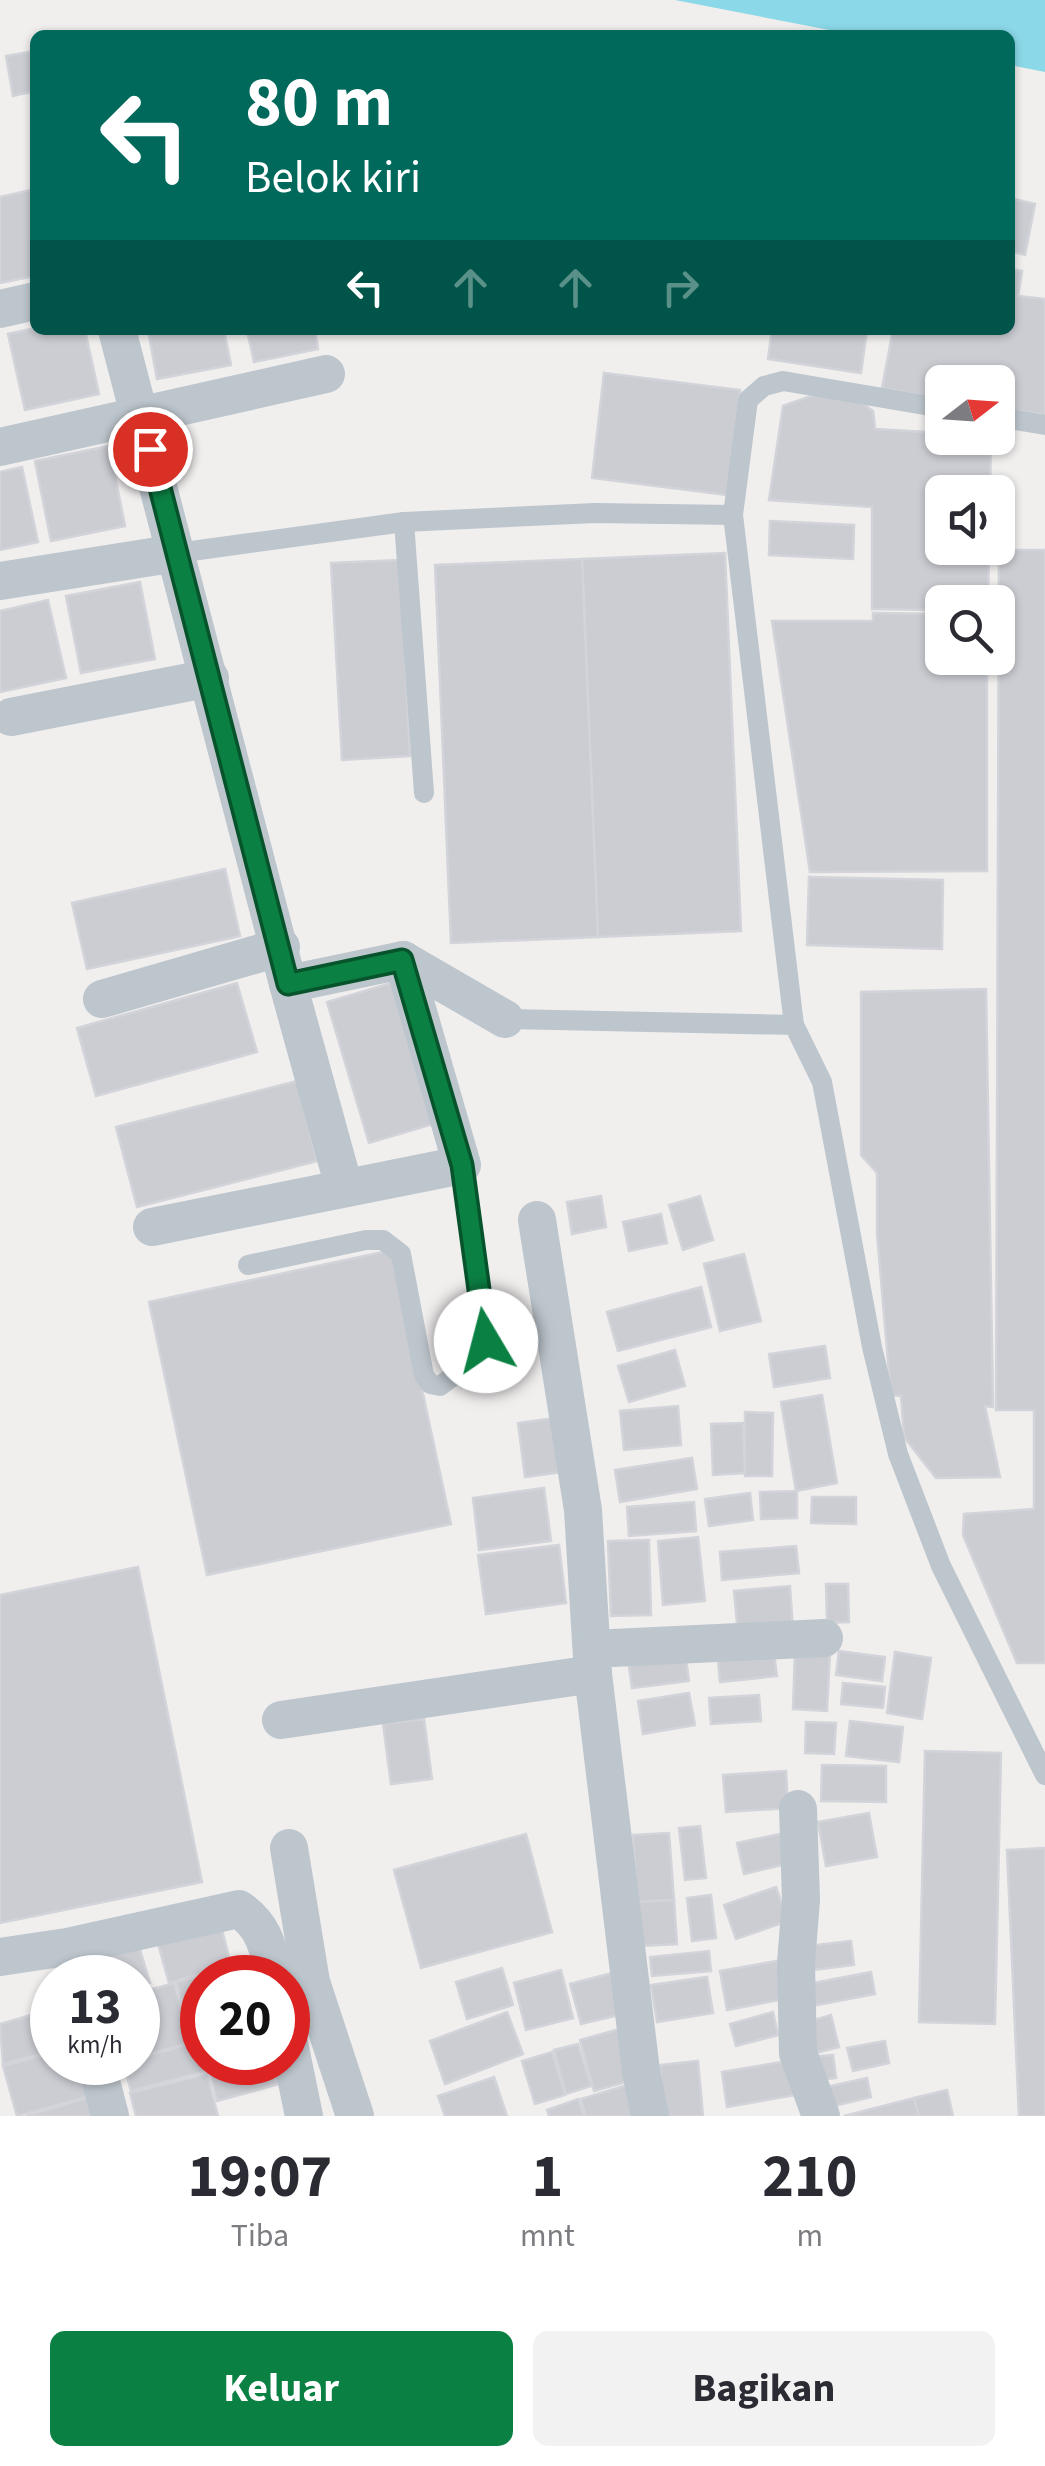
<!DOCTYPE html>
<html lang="id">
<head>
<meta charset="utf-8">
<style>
	body { margin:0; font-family:"Source Sans 3",sans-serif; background:#f2f2f3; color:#2b2b33; height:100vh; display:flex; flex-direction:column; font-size:38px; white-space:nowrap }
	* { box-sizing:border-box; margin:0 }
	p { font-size:32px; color:#7c7c81 }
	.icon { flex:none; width:55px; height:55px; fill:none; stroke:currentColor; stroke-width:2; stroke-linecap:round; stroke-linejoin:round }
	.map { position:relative; height:2116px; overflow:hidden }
	.side { display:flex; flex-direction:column; background:#fff; flex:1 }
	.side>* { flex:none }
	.banner { position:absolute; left:30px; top:30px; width:985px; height:305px; border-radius:15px; box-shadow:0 2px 8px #0004; background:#00695c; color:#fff; overflow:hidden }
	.needle { width:65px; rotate:73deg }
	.controls { position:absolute; left:925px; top:365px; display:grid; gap:20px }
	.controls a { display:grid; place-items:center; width:90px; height:90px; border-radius:15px; background:#fff; box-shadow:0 2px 8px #0004; font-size:50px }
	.speed { position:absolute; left:30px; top:1955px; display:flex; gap:20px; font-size:50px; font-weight:700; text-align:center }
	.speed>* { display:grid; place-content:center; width:130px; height:130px; border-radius:50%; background:#fff; box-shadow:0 2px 8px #0004; line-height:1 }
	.speed small { font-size:25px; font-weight:400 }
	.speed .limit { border:15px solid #d22; background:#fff; color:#111 }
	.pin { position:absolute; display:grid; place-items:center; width:85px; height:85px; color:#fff; margin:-42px; border:5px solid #fff; border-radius:50%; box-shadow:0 2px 10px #0007 }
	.me { position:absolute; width:110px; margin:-55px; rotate:352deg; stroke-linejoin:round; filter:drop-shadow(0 0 8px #0008) }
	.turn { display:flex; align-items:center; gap:35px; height:210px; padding:0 50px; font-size:45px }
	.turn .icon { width:130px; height:130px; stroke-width:2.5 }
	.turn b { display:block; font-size:70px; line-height:85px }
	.lanes { display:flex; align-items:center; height:95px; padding:0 50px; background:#0003; justify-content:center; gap:50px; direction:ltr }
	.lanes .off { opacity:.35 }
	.eta { display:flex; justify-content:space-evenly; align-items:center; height:170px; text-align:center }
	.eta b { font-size:60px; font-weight:700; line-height:70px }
	.button { display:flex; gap:20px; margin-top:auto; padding:20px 50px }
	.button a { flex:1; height:115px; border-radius:15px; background:#0b8043; color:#fff; font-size:40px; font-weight:700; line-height:115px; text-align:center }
	.button a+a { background:#f2f2f3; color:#2b2b33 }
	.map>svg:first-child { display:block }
</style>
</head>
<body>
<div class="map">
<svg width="1045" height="2116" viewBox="0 0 1045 2116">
	<rect width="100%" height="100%" fill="#f1eeee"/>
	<!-- water -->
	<path fill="#8bd8e9" d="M675,0H1045V72L1010,65V35H855Z"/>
	<!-- building -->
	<g fill="#cbcdd3" stroke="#d2d4da" stroke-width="2.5">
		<path d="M35,51V91L13,96L6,56Z"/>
		<path d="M35,189V276L0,283V197Z"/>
		<path d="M1010,198L1035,204L1025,255L1010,251Z"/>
		<path d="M1010,269L1022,271L1018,296L1045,299V415L998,408V382H942V399L882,388L893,330H1010Z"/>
		<path d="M35,328L85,330L99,394L25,410L8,334Z"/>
		<path d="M148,330H224L231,365L157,379Z"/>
		<path d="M247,330H315L318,349L254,362Z"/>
		<path d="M772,330H867L861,373L768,359Z"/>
		<path d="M604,373L740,390L728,495L592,478Z"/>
		<path d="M819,393L859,401L873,411L875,429L942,433V438H991L990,492H942V548H989L988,602H942V610L872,609V507L769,500L783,406Z"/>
		<path d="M109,446L125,526L51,541L35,461Z"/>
		<path d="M22,467L38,542L0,550V472Z"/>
		<path d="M770,521L854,525L853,559L769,555Z"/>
		<path d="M999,550H1045V1663H1017L963,1535L964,1514L1034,1509V1410H996Z"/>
		<path d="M725,553L741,931L598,937L582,559Z"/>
		<path d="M582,559L598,937L451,943L435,565Z"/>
		<path d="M400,560L410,756L342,760L331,563Z"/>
		<path d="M140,582L155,659L81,673L66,596Z"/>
		<path d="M48,600L66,678L0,692V611Z"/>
		<path d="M873,613L942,614V658H987V871L810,872L772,621H873Z"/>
		<path d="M225,869L240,936L87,969L72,903Z"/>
		<path d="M809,877L943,880L942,949L807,945Z"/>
		<path d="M398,981L440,1122L369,1143L327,1002Z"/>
		<path d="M237,983L257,1052L96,1096L77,1028Z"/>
		<path d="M986,989L993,1407L985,1406L1000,1477L936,1478L904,1437L901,1396L891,1395L877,1234V1173L861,1155V992Z"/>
		<path d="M297,1081L317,1161L137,1207L116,1127Z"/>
		<path d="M601,1196L606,1227L572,1234L567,1202Z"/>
		<path d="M700,1196L713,1240L683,1250L669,1205Z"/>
		<path d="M661,1214L667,1243L629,1251L623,1222Z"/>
		<path d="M392,1250L451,1524L207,1575L149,1302Z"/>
		<path d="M744,1254L761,1321L720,1331L704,1264Z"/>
		<path d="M701,1287L711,1327L618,1351L607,1312Z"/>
		<path d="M825,1346L830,1378L774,1387L769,1354Z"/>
		<path d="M675,1350L685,1386L629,1402L618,1366Z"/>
		<path d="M822,1395L837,1483L796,1491L781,1402Z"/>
		<path d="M678,1406L681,1445L624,1450L620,1411Z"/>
		<path d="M745,1412L773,1413L772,1476H745Z"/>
		<path d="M556,1418L563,1472L525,1477L518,1423Z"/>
		<path d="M743,1423L745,1473L713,1475L711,1424Z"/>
		<path d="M692,1458L697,1489L620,1502L615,1470Z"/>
		<path d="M544,1488L551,1541L479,1550L473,1498Z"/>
		<path d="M797,1491V1518L761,1519L760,1492Z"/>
		<path d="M750,1493L753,1520L709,1526L705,1499Z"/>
		<path d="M812,1497H856V1524L811,1523Z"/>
		<path d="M694,1502L696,1531L629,1536L627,1507Z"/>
		<path d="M698,1537L705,1601L663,1605L658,1541Z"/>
		<path d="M649,1540L651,1615L611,1616L608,1541Z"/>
		<path d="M559,1545L566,1603L486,1614L478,1555Z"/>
		<path d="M796,1546L799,1573L722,1580L720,1552Z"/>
		<path d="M138,1567L202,1882L0,1923V1595Z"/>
		<path d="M826,1584H848L849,1622L827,1623Z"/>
		<path d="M790,1586L793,1630L738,1634L734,1591Z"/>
		<path d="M795,1651L830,1652L827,1711L793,1709Z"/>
		<path d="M839,1651L885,1657L882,1681L836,1675Z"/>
		<path d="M685,1652L689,1681L632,1688L628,1659Z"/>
		<path d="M895,1652L931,1658L922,1719L887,1713Z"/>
		<path d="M774,1654L777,1676L720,1682L718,1660Z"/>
		<path d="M843,1683L885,1687L883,1708L841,1704Z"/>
		<path d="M689,1693L695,1725L643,1734L638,1701Z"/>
		<path d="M759,1695L761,1721L711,1724L709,1698Z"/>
		<path d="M424,1719L432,1779L391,1784L383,1724Z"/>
		<path d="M850,1721L903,1727L899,1762L846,1756Z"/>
		<path d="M806,1722L836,1723L834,1754L805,1753Z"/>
		<path d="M925,1751L1001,1753L995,2024L919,2022Z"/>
		<path d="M822,1765L886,1766V1802L821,1801Z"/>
		<path d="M786,1771L788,1808L726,1812L723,1775Z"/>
		<path d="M869,1813L877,1857L826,1866L818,1822Z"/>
		<path d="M700,1826L706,1878L685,1880L679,1828Z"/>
		<path d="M789,1832L795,1862L744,1874L737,1843Z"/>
		<path d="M669,1833L674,1900L637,1902L633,1835Z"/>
		<path d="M526,1834L552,1932L421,1968L394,1870Z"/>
		<path d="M1045,1848V2116H1019L1007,1850Z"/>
		<path d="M776,1887L788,1921L736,1939L724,1905Z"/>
		<path d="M711,1895L716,1938L692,1941L687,1898Z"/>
		<path d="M674,1900L677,1944L641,1946L637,1902Z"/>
		<path d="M220,1922L231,1965L169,1983L157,1940Z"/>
		<path d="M851,1941L854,1965L812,1970L808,1946Z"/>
		<path d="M139,1946L150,1983L138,1987V1978H96L92,1961Z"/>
		<path d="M709,1951L711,1971L652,1976L650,1957Z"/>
		<path d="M777,1961L784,1999L727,2010L720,1971Z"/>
		<path d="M243,1964L246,1978H202V2005L184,2010L176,1982Z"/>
		<path d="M502,1968L513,2005L467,2019L456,1982Z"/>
		<path d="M561,1970L573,2018L526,2030L514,1983Z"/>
		<path d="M616,1972L627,2013L581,2024L570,1984Z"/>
		<path d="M871,1972L875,1994L812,2006L808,1984Z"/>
		<path d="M707,1977L713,2013L657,2022L651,1985Z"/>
		<path d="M174,1983L190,2043L138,2057V1993Z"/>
		<path d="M202,2006V2039L193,2042L184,2011Z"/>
		<path d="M52,2009V2051L3,2064L0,2024Z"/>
		<path d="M507,2012L523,2054L445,2084L430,2041Z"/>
		<path d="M773,2012L778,2035L736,2046L730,2024Z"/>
		<path d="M831,2015L839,2047L808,2055L800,2024Z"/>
		<path d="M623,2028L637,2079L594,2091L580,2040Z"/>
		<path d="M885,2041L889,2063L853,2071L847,2048Z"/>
		<path d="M198,2042L206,2071L131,2091L123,2062H138V2058Z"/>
		<path d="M578,2044L591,2086L566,2094L554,2050Z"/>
		<path d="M552,2052L565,2095L535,2104L522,2061Z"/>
		<path d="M52,2053V2062H77L87,2097L17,2116L3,2066Z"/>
		<path d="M833,2055L836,2078L811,2081L808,2057Z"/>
		<path d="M698,2061L703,2116H665L660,2065Z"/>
		<path d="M788,2061L795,2095L727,2107L722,2072Z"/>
		<path d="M234,2062H277L283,2083L217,2101L209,2069Z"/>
		<path d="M207,2074L218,2116H136L130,2093Z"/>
		<path d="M494,2077L507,2116H445L438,2096Z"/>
		<path d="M867,2078L871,2097L826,2108L822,2088Z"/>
		<path d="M637,2082L633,2116H586L581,2099Z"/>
		<path d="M947,2090L953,2116H919L914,2098Z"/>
		<path d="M87,2098L92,2116H26Z"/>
		<path d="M914,2098L919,2116H844Z"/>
		<path d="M578,2099L584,2116H549L547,2110Z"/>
	</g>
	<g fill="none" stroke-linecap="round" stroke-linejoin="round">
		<!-- lane -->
		<g stroke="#bdc6cd" stroke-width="20">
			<path d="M998,417L1045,425"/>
			<path d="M404,522L424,793"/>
			<path d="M177,553L404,522L595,513L733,515"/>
			<path d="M505,1019L794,1025L822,1082L872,1347L898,1454L941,1566L1045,1775"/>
			<path d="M794,1025L733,515L748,400L764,386L783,381L942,408"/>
			<path d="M248,1265L366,1240H383L401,1254L424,1375L430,1384L440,1386L480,1356L486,1341L462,1165"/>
		</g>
		<!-- street -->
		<g stroke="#bdc6cd" stroke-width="38">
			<path d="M0,309L35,301"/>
			<path d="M117,330L288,984L403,960L505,1019"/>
			<path d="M0,447L326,374"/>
			<path d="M0,581L177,553"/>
			<path d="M11,717L210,678"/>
			<path d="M288,984L344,1187"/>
			<path d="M102,999L281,947"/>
			<path d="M537,1220L583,1510L593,1674L641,2071L650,2116"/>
			<path d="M152,1227L462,1165L403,960"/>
			<path d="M592,1649L824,1638"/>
			<path d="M281,1720L593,1674"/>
			<path d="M798,1809L801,1900L796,1963L798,2053L821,2116"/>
			<path d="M289,1848L311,1982L355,2116"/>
			<path d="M0,1957L67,1947L239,1909C265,1927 268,1948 275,1978"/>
			<path d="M288,2038L304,2116"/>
			<path d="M96,2062L110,2116"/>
		</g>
	</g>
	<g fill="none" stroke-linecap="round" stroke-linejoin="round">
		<defs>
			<path id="route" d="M150,449L288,984L402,960L462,1165L486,1341"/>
		</defs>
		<!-- route casing -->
		<use href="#route" stroke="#07532c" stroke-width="25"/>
		<!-- route -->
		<use href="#route" stroke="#0b8043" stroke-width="18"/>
	</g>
</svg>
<div class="controls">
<a><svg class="needle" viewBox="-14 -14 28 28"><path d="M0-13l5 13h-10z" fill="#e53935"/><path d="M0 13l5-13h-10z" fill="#7c7c81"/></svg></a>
<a><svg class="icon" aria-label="sound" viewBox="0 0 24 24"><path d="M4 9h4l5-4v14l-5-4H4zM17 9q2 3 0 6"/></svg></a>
<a><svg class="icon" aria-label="search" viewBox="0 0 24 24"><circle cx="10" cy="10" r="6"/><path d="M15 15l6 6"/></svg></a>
</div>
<div class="speed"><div>13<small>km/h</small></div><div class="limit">20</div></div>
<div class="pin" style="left:150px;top:449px;background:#d93025"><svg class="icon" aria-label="arrive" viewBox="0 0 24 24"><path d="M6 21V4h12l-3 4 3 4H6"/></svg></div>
<svg class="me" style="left:486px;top:1341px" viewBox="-20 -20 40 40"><circle r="19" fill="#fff"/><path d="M0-13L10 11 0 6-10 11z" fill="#0b8043"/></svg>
<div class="banner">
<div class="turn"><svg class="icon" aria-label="left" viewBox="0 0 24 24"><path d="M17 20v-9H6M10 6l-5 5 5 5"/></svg><div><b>80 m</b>Belok kiri</div></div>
<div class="lanes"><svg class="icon" aria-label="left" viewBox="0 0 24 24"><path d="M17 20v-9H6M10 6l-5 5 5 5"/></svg><svg class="icon off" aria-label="ahead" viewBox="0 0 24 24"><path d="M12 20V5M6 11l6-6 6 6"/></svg><svg class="icon off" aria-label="ahead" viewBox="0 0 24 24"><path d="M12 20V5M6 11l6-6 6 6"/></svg><svg class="icon off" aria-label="right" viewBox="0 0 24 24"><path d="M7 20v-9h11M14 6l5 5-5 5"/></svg></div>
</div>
</div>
<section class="side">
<div class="eta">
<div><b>19:07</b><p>Tiba</p></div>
<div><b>1</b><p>mnt</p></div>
<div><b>210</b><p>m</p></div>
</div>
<div class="button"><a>Keluar</a><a>Bagikan</a></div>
</section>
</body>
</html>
